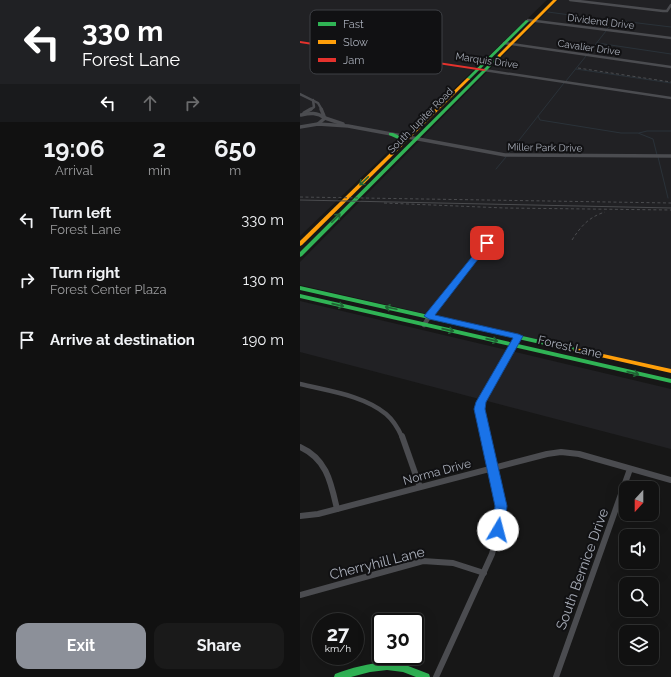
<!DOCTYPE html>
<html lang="en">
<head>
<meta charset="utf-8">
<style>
	body { margin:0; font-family:Raleway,sans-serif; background:#1a1a1a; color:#f1f3f6; height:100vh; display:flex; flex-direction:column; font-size:15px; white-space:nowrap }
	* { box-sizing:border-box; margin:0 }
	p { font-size:13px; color:#9c9d9f }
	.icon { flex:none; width:22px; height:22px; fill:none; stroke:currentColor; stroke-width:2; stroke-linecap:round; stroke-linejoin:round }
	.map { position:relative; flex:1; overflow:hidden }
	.panel { display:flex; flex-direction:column; background:#111; width:300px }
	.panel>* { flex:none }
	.guide { background:#202124; color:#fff; overflow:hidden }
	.needle { width:26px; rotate:201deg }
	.buttons { position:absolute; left:319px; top:481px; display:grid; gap:8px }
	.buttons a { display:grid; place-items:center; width:40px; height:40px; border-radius:8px; background:#111; box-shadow:0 4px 16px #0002,0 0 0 1px #303131; font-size:20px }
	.speed { position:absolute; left:12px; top:613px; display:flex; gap:8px; font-size:20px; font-weight:700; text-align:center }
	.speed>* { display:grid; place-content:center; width:52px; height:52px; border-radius:50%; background:#111; box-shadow:0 4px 16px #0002,0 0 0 1px #303131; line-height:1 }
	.speed small { font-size:10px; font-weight:400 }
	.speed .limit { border:2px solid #111; border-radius:6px; background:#fff; color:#111 }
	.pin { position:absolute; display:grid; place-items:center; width:34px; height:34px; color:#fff; margin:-17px; border-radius:8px; box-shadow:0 2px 6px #0006 }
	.me { position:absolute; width:44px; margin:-22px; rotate:8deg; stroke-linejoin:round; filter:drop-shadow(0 0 3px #0008) }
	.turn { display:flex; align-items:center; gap:14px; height:84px; padding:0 16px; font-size:18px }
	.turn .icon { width:52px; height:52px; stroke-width:2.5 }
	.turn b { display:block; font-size:28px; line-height:34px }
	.lanes { display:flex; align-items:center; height:38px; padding:0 16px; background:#0003; justify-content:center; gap:20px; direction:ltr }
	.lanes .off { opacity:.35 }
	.eta { display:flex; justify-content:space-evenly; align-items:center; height:68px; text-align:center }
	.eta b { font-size:24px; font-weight:700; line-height:28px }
	.action { display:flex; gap:8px; margin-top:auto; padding:8px 16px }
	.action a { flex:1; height:46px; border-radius:12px; background:#8c9099; color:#fff; font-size:16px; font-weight:700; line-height:46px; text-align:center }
	.action a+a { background:#1a1a1a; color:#f1f3f6 }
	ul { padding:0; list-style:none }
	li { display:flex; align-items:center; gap:12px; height:60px; padding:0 16px }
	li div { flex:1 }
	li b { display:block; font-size:15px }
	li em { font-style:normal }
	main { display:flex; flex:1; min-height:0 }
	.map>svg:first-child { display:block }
</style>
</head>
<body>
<main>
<section class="panel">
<div class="guide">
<div class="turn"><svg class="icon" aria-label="left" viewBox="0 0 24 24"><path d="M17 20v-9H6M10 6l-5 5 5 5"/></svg><div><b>330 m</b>Forest Lane</div></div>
<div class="lanes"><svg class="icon" aria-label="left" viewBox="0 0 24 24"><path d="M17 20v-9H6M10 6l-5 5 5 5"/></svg><svg class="icon off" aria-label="ahead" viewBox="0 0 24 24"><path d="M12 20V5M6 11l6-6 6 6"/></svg><svg class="icon off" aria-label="right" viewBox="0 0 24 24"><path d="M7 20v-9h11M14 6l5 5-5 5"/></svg></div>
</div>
<div class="eta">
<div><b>19:06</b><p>Arrival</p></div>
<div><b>2</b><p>min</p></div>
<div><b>650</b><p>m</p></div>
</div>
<ul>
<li><svg class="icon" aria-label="left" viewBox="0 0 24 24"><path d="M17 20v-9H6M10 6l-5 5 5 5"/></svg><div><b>Turn left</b><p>Forest Lane</p></div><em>330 m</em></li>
<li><svg class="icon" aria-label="right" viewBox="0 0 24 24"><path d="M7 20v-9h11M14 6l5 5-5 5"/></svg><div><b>Turn right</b><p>Forest Center Plaza</p></div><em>130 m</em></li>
<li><svg class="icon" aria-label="arrive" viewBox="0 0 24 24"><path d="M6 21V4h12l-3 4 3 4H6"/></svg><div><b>Arrive at destination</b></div><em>190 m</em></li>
</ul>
<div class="action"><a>Exit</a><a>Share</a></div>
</section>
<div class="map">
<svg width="371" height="677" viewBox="0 0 371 677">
	<rect width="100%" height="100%" fill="#171717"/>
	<!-- built -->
	<g fill="#212124">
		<path d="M0,0H247L0,236Z"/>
		<path d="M258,0H371V370L0,285V262Z"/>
		<path d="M0,301L371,389V449L0,352Z"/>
	</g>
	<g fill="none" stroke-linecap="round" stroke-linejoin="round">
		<!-- stream -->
		<g stroke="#2a3239" stroke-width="1">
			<path d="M248,12L314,21L307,29"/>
			<path d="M313,20L371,27"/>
			<path d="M297,43L371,54"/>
			<path d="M288,54L306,31"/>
			<path d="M276,69L371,83"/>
			<path d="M266,81L286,56"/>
			<path d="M238,116L240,120L321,133H338L353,139L357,155"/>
			<path d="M339,133L347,131H371"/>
			<path d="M209,153L264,83"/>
			<path d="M358,157L368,198"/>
			<path d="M196,169L206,157"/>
		</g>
		<!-- street-far3 -->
		<g stroke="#4b4c50" stroke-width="2.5">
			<path d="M270,0L363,11H367L371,5"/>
			<path d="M228,20L371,38"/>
			<path d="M204,43L371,67"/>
			<path d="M184,70L371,98"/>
			<path d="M0,94L18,103L22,110"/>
			<path d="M10,110L14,107L13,100"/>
		</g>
		<!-- street-far2 -->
		<g stroke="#4b4c50" stroke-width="3.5">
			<path d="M21,109L24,116"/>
			<path d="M4,113L11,109"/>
			<path d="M1,115C10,113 17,112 25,118L18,124"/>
			<path d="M25,118L43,124"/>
			<path d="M0,127L18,124L48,126L205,155L371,156"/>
			<path d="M180,252L192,237"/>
		</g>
		<!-- street-far1 -->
		<g stroke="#4b4c50" stroke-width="4.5">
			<path d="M124,325L133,310L181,251"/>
			<path d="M0,384C28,391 63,395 86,414C93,420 98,428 102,437"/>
			<path d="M186,437L180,409L181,402L218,336"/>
		</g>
		<!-- street -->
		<g stroke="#4b4c50" stroke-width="6">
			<path d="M102,436L120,487"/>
			<path d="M0,447C27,459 31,483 37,509"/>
			<path d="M0,516L18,514L247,454L261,452L279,454L371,480"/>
			<path d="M0,595L123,561L153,563L184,573"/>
			<path d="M136,677L192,554L198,530L201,506L186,436"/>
			<path d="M256,677L330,469"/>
		</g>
		<!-- fast -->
		<g fill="#30b455" fill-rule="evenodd">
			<path d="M226,20L229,21L169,80H167V78Z"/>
			<path d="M198,55L201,56L2,256L0,257V252Z"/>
			<path d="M89,133H93L102,137L103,145H99L98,139L89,135Z"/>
			<path d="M0,286L276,348L279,350L276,352L0,290Z"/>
			<path d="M0,294L371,379V383L0,298Z"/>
			<path d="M87,662L103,664L129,674L130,677H116L103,672L87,670L70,672L51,677H34L35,674C51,668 69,663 87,662Z"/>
		</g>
		<!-- slow -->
		<g fill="#ff9f0a" fill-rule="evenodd">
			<path d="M253,0H257L200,57H198V55Z"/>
			<path d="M167,78L170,79L2,245L0,246V241Z"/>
			<path d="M276,348L371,369V373L274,351L273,350L274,349Z"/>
		</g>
		<!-- jam -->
		<path fill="#e5322d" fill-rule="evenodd" d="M0,41L184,69L186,70L184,71L0,43Z"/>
		<!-- tram -->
		<path stroke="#4b4c4f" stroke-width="1" d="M0,200L371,208"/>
		<!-- rail -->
		<g stroke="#4b4c4f" stroke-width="1" stroke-dasharray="3 2.5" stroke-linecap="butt">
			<path d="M278,68L371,82"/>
			<path d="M0,197L371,203"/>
			<path d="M84,203L205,208L371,210"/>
			<path d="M272,240C281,226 289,217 305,212"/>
		</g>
	</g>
	<!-- one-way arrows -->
	<defs><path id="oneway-shaft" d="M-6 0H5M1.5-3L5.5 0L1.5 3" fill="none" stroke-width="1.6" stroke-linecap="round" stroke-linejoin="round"/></defs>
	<g stroke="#206234">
		<use href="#oneway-shaft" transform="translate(64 181) rotate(136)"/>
		<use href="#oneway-shaft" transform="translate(36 218) rotate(-45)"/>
		<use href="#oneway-shaft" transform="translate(38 305) rotate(13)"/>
		<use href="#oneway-shaft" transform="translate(91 308) rotate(-168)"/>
		<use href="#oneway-shaft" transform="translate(148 330) rotate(13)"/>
		<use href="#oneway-shaft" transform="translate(192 340) rotate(13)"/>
		<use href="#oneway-shaft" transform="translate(333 373) rotate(13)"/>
	</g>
	<!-- route -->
	<path fill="#1a73e8" stroke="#114b97" d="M187,241L189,242V245L135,315L218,334L223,336L186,402L185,409L207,506L204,530L202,533L198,535L194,533L192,530L195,506L174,409L176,402L213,338L129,319L124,316L184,242Z"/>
	<g text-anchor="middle" stroke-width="4" stroke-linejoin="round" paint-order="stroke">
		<!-- far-street labels -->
		<g font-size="10" fill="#a8adb8" stroke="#111113">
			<text transform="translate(301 21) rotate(7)" y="4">Dividend Drive</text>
			<text transform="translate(289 47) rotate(8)" y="4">Cavalier Drive</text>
			<text transform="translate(187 60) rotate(8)" y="4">Marquis Drive</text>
			<text transform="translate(120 120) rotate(-45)" y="4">South Jupiter Road</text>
			<text transform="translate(245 147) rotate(1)" y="4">Miller Park Drive</text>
		</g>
		<!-- street labels -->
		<g font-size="12" fill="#a8adb8" stroke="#111113">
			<text transform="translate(270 347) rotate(13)" y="4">Forest Lane</text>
			<text transform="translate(137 472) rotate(-15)" y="4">Norma Drive</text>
		</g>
		<!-- near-street labels -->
		<g font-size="14" fill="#a8adb8" stroke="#111113">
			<text transform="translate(77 563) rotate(-14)" y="5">Cherryhill Lane</text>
			<text transform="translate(282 569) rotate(-70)" y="5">South Bernice Drive</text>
		</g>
	</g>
	<!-- legend -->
	<rect x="10" y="10" width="132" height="64" rx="6" fill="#111113" stroke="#3e4045" stroke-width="1"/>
	<rect x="18" y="22" width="18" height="4" fill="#30b455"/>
	<rect x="18" y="40" width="18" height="4" fill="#ff9f0a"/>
	<rect x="18" y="58" width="18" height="4" fill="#e5322d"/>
	<g font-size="11" fill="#a8adb8">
		<text x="43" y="28">Fast</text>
		<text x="43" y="46">Slow</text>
		<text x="43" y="64">Jam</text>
	</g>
</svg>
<div class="buttons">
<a><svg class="needle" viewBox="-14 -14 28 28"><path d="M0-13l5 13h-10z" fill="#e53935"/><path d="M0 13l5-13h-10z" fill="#9c9d9f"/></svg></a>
<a><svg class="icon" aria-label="sound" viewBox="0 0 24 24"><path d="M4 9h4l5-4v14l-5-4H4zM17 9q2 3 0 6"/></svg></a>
<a><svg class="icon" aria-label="search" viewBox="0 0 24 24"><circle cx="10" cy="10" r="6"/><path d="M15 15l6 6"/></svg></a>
<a><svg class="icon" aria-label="layers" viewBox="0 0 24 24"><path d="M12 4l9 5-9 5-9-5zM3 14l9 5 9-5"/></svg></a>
</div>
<div class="speed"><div>27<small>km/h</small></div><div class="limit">30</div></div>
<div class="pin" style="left:187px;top:243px;background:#d93025"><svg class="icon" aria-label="arrive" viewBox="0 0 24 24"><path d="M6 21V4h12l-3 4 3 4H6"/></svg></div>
<svg class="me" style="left:198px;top:530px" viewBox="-20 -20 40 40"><circle r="19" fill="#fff"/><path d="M0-13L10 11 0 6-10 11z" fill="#1a73e8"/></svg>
</div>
</main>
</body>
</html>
